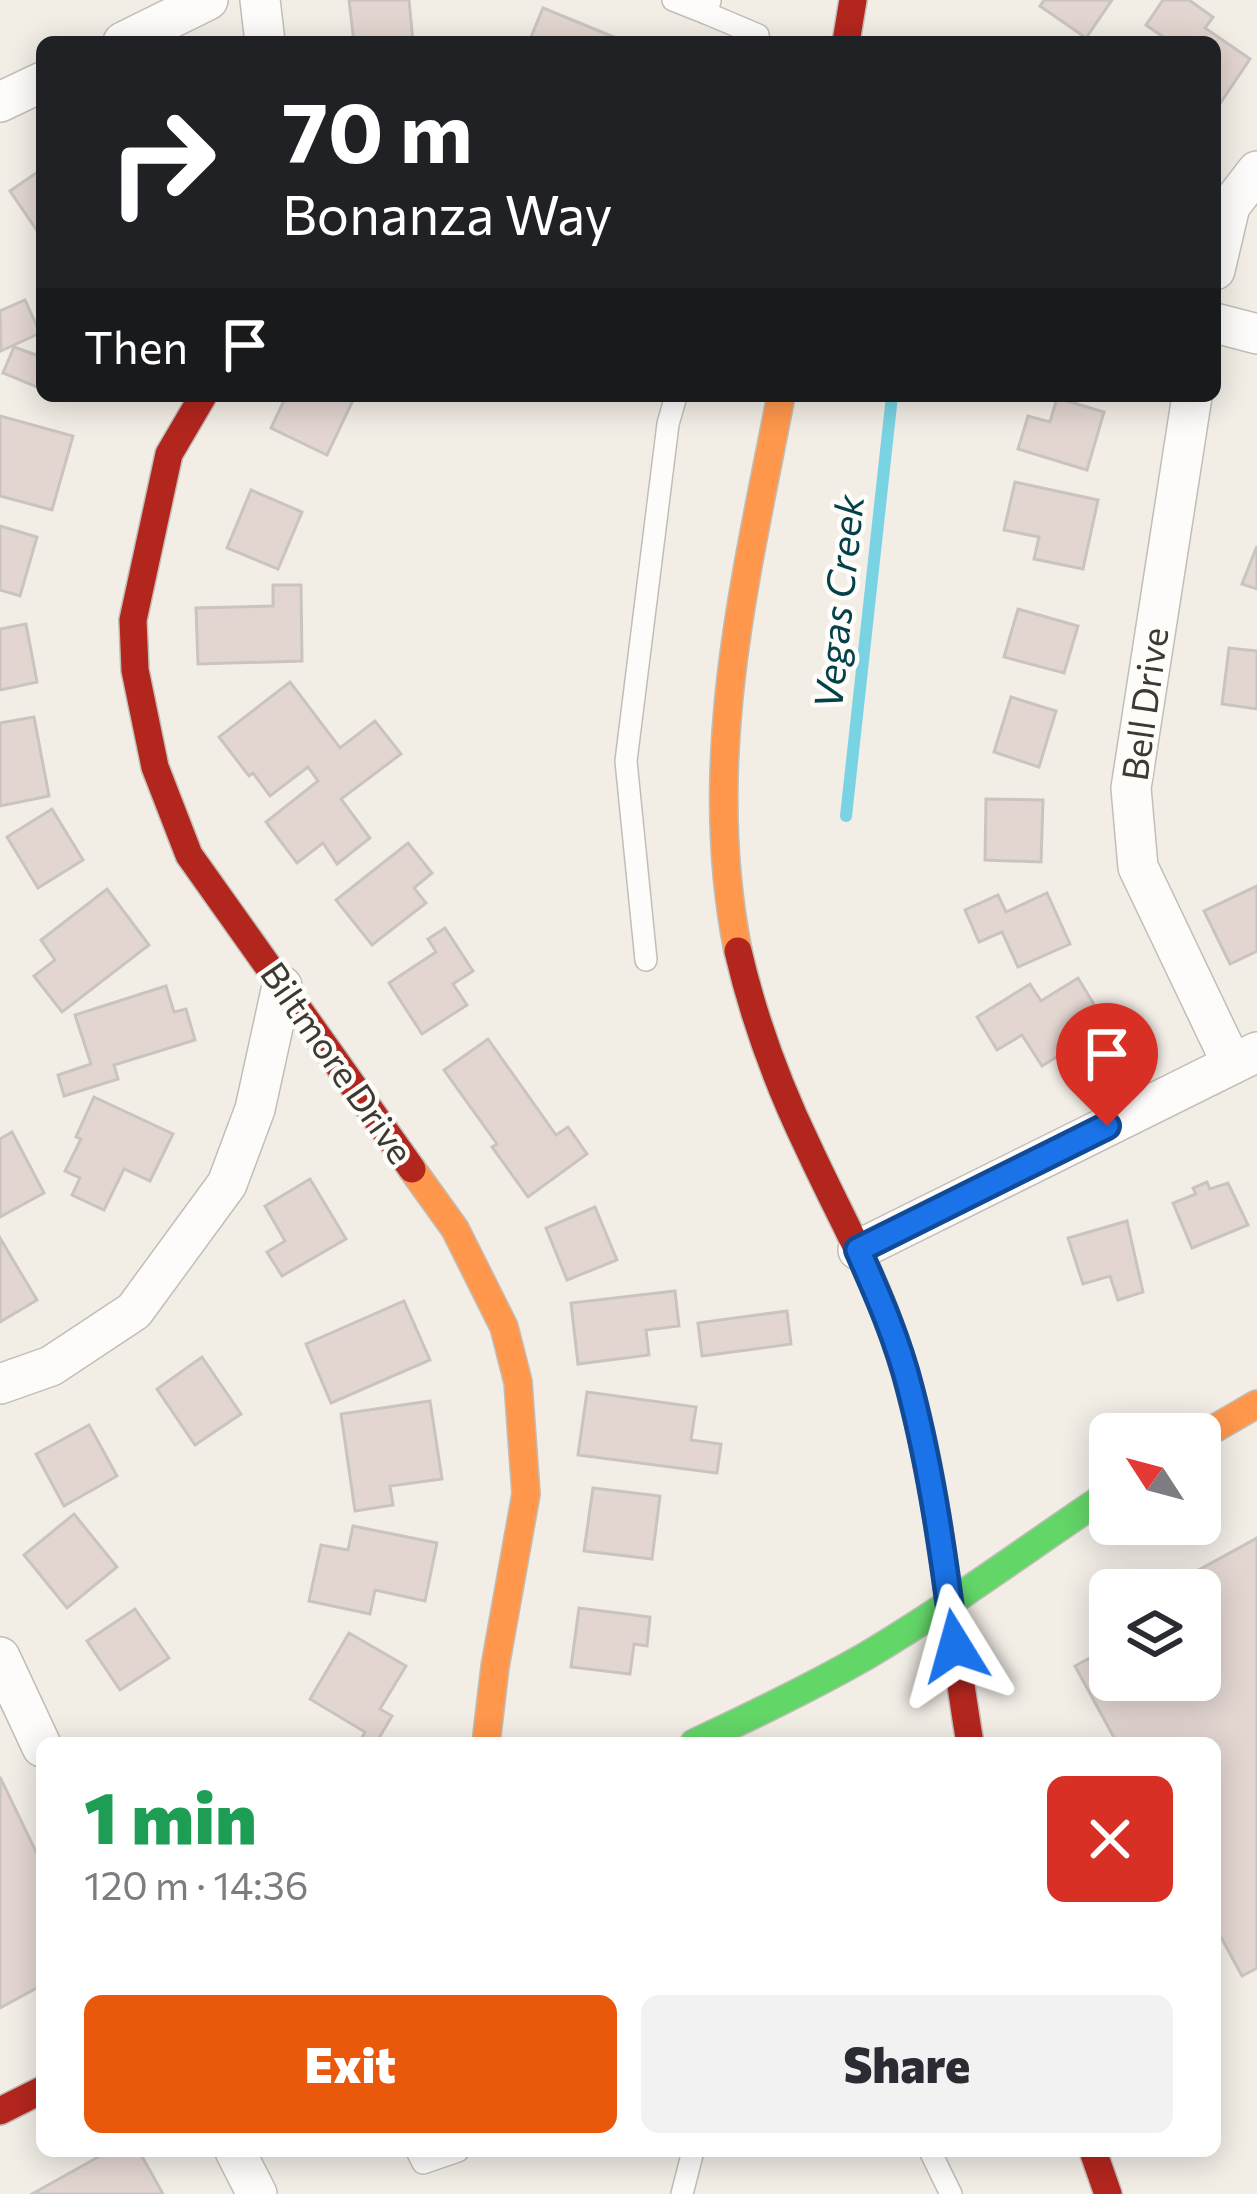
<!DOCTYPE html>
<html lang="en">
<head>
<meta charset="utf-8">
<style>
	body { margin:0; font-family:Commissioner,sans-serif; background:#f2f2f3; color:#2b2b33; height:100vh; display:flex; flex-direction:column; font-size:45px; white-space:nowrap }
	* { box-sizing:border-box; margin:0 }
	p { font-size:39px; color:#7c7c81 }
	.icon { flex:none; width:66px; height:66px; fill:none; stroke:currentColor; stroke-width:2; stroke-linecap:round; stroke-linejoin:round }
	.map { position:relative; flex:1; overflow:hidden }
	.sheet { position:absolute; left:36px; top:1737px; width:1185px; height:420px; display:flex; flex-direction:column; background:#fff; border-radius:18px; box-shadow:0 6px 30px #0003 }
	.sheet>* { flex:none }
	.banner { position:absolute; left:36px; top:36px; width:1185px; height:366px; border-radius:18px; box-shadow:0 6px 30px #0003; background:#202124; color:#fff; overflow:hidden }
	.needle { width:78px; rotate:306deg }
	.controls { position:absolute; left:1089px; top:1413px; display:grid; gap:24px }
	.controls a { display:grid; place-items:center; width:132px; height:132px; border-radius:18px; background:#fff; box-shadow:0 6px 30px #0003; font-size:60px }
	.pin { position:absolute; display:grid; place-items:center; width:102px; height:102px; color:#fff; margin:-123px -51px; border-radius:50% 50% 50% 0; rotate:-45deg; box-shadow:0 0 12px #0007 }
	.pin .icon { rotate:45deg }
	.me { position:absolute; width:132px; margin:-66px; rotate:352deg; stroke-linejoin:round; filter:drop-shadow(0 0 9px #0008) }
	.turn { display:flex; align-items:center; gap:42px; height:252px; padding:0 48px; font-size:54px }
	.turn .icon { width:156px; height:156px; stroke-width:2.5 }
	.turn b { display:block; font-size:84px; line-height:102px }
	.then { display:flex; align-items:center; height:114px; padding:0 48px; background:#0003; gap:24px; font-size:45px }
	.round { display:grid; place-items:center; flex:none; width:126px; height:126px; border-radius:18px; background:#f2f2f3 }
	.headline { display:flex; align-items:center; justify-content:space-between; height:204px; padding:0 48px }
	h1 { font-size:72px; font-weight:800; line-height:90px; color:#1e9e55 }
	.cta { display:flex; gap:24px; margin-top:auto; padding:24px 48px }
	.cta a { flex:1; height:138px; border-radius:18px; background:#ea580c; color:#fff; font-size:48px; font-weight:800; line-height:138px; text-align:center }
	.cta a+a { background:#f2f2f3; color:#2b2b33 }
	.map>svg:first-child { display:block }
</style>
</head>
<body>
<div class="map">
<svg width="1257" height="2194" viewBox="0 0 1257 2194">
	<rect width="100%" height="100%" fill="#f2eee6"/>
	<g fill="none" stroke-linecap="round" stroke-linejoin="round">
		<!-- stream -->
		<path stroke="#7ad3e3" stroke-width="12" d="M846,816L892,396"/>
	</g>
	<!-- building -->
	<g fill="#e3d6d1" stroke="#c9c4c0" stroke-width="3">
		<path d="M349,0H409L413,42H354Z"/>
		<path d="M1044,0H1112L1086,38L1040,6Z"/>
		<path d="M1163,0H1189L1213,17L1205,28L1250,59L1217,108L1215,42H1162L1165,38L1146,25Z"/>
		<path d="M543,8L626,42H529Z"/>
		<path d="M42,169V238L10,191Z"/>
		<path d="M25,300L40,333L1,351L0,311Z"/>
		<path d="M42,340V389L3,373L14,347L36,355Z"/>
		<path d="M286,396H355L327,455L271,428Z"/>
		<path d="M1057,398L1104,412L1087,470L1018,449L1028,416L1050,422Z"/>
		<path d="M0,416L73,436L52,510L0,496Z"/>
		<path d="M1015,482L1098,500L1083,569L1034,559L1039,537L1004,530Z"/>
		<path d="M251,490L302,512L278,569L227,548Z"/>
		<path d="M0,526L37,537L20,596L0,590Z"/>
		<path d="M1257,546V589L1242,584Z"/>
		<path d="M273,585H301L302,661L198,664L196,608L273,606Z"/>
		<path d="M1018,609L1078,626L1064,673L1004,657Z"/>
		<path d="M26,624L37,682L0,690V629Z"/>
		<path d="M1229,648L1257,651V709L1222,704Z"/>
		<path d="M290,682L340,748L375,721L401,754L341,799L370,838L337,864L323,843L297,863L266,822L318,781L308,767L270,796L253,773L249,776L219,737Z"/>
		<path d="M1011,697L1056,711L1039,767L994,752Z"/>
		<path d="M34,717L49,796L0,806V723Z"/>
		<path d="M986,799L1043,800L1041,862L985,860Z"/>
		<path d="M52,809L83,860L38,888L7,837Z"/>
		<path d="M408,843L432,873L414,888L426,903L372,945L336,900Z"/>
		<path d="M1257,886V951L1230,964L1204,911Z"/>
		<path d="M107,889L149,945L62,1012L34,976L55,960L41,940Z"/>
		<path d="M1047,893L1070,944L1018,967L1002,932L979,942L965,910L998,895L1006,912Z"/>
		<path d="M445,928L473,971L453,984L467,1005L422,1034L389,983L436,952L428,939Z"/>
		<path d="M1078,978L1107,1026L1042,1066L1022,1035L997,1050L977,1017L1030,984L1041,1001Z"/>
		<path d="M166,986L174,1012L186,1009L195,1040L114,1065L118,1079L64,1096L58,1075L91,1064L75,1015Z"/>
		<path d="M488,1039L556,1135L568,1127L587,1154L528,1197L492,1147L497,1144L444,1070Z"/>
		<path d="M94,1097L173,1134L150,1181L124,1169L104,1210L72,1195L80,1178L65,1171L81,1139L76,1137Z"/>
		<path d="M12,1132L44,1193L0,1217V1139Z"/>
		<path d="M310,1179L346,1239L282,1276L267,1252L285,1241L265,1206Z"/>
		<path d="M1207,1182L1210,1189L1228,1183L1248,1225L1192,1248L1173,1203L1196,1194L1193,1188Z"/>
		<path d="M595,1207L617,1260L567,1280L546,1228Z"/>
		<path d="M1127,1221L1143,1292L1118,1300L1110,1276L1083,1284L1068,1238Z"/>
		<path d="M0,1238L37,1300L0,1322Z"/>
		<path d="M675,1291L679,1326L646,1330L649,1355L578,1364L571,1303Z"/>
		<path d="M404,1301L430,1360L331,1403L306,1344Z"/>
		<path d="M787,1311L791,1344L702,1356L698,1323Z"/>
		<path d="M202,1357L241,1414L195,1445L157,1389Z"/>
		<path d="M587,1392L696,1407L691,1440L721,1444L717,1473L578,1455Z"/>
		<path d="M430,1401L442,1479L390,1486L393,1505L355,1511L341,1414Z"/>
		<path d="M89,1425L117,1476L64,1506L36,1454Z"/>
		<path d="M593,1488L660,1496L652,1559L584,1551Z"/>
		<path d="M74,1514L117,1567L67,1608L24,1555Z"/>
		<path d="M353,1526L437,1543L425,1601L375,1590L370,1614L309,1601L321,1545L348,1550Z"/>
		<path d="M1257,1538V1968L1242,1976L1215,1926V1743H1117L1075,1666L1110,1647V1680H1200V1590H1162Z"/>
		<path d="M579,1608L650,1617L647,1646L634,1644L630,1674L571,1667Z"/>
		<path d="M135,1609L169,1658L120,1690L87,1641Z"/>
		<path d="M349,1633L406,1666L380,1709L392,1716L376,1743H359L365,1732L310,1699Z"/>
		<path d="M0,1777L42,1864V1985L0,2008Z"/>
		<path d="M109,2151H139L163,2194H32Z"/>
	</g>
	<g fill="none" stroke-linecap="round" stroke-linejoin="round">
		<defs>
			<g id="lane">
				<path d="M673,0L706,13L710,1"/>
				<path d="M706,13L758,35L759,42"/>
				<path d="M646,960L626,761L668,424L676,396"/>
				<path d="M417,2151L423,2163L458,2151"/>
				<path d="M930,2151L951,2194"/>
				<path d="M682,2194L693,2151"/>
			</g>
			<g id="street">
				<path d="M260,0L265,42"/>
				<path d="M123,42L208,0"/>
				<path d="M0,102L42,82"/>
				<path d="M1215,270L1230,206L1257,171"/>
				<path d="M1215,323L1257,334"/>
				<path d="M1192,396L1131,788L1138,867L1232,1064"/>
				<path d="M858,1250L1257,1052"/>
				<path d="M0,1384L51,1366L134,1311L227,1184L255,1109L282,986"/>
				<path d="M0,1657L42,1747"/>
				<path d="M235,2151L257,2194"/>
			</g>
			<path id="fast" d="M694,1743C752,1716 810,1688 866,1656C950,1606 1029,1547 1110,1493"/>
			<g id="slow">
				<path d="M738,951C700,761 745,582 781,396"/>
				<path d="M412,1169L455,1229L504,1327L518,1382L526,1494L495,1667L486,1743"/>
				<path d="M1200,1437L1257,1404"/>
			</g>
			<g id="jam">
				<path d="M846,42L853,0"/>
				<path d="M203,396L169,454L133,620L135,670L155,767L189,855L412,1169"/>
				<path d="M738,951C754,1020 778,1085 809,1149C838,1212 873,1273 895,1340C939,1469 947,1609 970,1743"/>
				<path d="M0,2111L42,2090"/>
				<path d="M1093,2151L1108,2194"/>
			</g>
		</defs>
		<!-- lane casing -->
		<use href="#lane" stroke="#c1beb7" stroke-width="24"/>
		<!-- street casing -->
		<use href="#street" stroke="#c1beb7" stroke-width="42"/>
		<!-- fast casing -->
		<use href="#fast" stroke="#c1beb7" stroke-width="30"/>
		<!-- slow casing -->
		<use href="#slow" stroke="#c1beb7" stroke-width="30"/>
		<!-- jam casing -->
		<use href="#jam" stroke="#c1beb7" stroke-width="30"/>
		<!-- lane -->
		<use href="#lane" stroke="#fdfcfb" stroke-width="21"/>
		<!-- street -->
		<use href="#street" stroke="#fdfcfb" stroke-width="39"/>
		<!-- fast -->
		<use href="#fast" stroke="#63d668" stroke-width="27"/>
		<!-- slow -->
		<use href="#slow" stroke="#ff974d" stroke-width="27"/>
		<!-- jam -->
		<use href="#jam" stroke="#b3261e" stroke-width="27"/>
	</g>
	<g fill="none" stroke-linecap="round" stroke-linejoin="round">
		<defs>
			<path id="route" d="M955,1646C944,1560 932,1473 910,1389C898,1341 878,1295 858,1250L1107,1126"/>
		</defs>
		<!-- route casing -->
		<use href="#route" stroke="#114b97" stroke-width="30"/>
		<!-- route -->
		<use href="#route" stroke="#1a73e8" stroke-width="21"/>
	</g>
	<g text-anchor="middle" stroke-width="9" stroke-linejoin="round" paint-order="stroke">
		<!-- street labels -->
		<g font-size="36" fill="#3d3933" stroke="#fffdfa">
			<text transform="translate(1145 704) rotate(-82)" y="13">Bell Drive</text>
			<text transform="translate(337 1063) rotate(55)" y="13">Biltmore Drive</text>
		</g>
		<!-- water labels -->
		<g font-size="39" font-style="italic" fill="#04414b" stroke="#fffdfa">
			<text transform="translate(839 602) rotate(-84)" y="14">Vegas Creek</text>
		</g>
	</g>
</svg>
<div class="controls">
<a><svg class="needle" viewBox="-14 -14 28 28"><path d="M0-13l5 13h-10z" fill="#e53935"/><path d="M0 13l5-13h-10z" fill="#7c7c81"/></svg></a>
<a><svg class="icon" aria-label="layers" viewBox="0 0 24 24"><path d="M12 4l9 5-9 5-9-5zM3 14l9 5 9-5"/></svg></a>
</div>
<div class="pin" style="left:1107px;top:1126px;background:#d93025"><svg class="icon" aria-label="arrive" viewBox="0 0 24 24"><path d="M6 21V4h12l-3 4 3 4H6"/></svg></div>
<svg class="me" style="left:955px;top:1646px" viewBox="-20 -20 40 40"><path d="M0-17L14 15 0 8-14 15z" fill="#1a73e8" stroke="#fff" stroke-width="4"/></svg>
<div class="banner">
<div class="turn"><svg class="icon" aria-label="right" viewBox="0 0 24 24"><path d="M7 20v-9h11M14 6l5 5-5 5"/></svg><div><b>70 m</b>Bonanza Way</div></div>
<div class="then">Then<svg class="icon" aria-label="arrive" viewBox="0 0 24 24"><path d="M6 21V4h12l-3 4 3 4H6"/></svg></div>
</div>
<section class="sheet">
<div class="headline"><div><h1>1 min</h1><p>120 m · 14:36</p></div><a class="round" style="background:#d93025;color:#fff"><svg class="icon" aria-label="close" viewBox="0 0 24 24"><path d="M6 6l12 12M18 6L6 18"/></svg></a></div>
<div class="cta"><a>Exit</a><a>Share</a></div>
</section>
</div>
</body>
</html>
